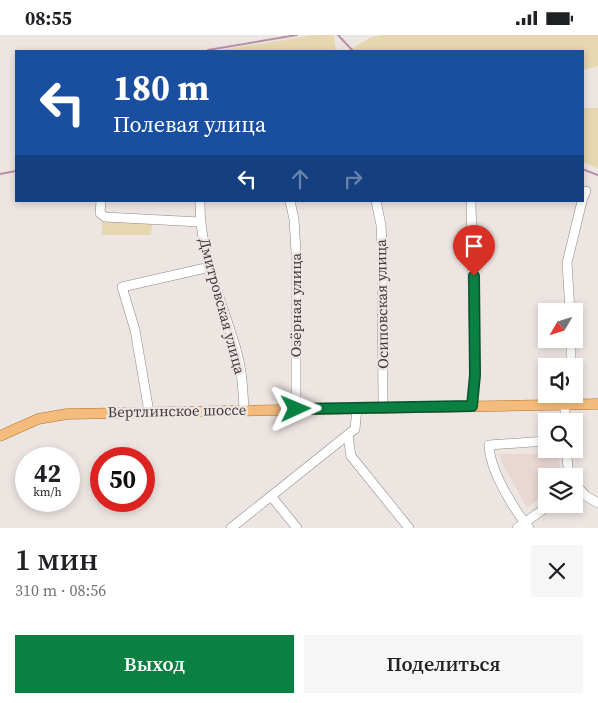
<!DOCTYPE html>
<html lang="ru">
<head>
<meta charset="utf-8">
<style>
	body { margin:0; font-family:"Source Serif 4",serif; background:#f6f6f6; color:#202124; height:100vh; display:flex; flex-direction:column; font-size:19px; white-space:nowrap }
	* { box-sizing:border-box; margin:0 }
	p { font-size:16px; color:#757577 }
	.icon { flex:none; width:28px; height:28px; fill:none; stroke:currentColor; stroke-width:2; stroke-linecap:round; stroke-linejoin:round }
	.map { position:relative; height:493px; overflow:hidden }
	.drawer { display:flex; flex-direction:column; background:#fff; flex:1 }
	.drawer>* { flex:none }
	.hud { position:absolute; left:15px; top:15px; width:569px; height:152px; border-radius:0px; box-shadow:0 2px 8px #0003; background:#1a4fa0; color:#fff; overflow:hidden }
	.needle { width:32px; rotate:231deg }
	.fabs { position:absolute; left:538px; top:268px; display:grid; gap:10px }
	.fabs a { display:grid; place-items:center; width:45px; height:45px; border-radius:0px; background:#fff; box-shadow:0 2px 8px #0003; font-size:25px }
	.speed { position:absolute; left:15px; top:412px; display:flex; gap:10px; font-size:25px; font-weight:700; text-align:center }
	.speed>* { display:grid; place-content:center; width:65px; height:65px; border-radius:50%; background:#fff; box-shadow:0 2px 8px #0003; line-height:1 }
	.speed small { font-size:12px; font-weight:400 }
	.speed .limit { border:8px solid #d22; background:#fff; color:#111 }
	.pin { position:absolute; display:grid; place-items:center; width:42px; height:42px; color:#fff; margin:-51px -21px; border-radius:50% 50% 50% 0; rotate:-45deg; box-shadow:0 0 5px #0007 }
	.pin .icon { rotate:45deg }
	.me { position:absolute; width:55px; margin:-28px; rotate:89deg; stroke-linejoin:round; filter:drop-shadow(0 0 4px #0008) }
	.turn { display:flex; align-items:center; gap:18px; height:105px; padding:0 15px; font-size:22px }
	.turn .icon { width:65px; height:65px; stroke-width:2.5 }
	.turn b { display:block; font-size:35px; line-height:42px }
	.lanes { display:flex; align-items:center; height:48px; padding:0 15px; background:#0003; justify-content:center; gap:25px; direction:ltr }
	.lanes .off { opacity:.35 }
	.round { display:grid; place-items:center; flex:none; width:52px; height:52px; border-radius:0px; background:#f6f6f6 }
	.summary { display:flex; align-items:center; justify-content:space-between; height:85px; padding:0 15px }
	h1 { font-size:30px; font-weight:600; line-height:38px }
	.cta { display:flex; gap:10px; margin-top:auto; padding:10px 15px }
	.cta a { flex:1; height:58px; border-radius:0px; background:#0b8043; color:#fff; font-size:20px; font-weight:600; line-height:58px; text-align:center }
	.cta a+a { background:#f6f6f6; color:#202124 }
	.status { display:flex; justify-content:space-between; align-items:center; height:35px; padding:0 25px; background:#fff; direction:ltr }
	.status svg { height:14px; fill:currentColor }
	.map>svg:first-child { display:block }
</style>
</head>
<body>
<div class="status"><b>08:55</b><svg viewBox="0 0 49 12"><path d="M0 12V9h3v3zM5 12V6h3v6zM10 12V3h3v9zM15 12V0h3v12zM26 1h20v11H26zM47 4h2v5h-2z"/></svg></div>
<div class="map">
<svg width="598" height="493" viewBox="0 0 598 493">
	<rect width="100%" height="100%" fill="#ede5e2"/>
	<!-- built -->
	<path fill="#e8d7d3" d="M499,419H559L560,441H546V459L527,473L502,428Z"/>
	<!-- green -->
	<g fill="#e6d7b0">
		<path d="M313,0H334L336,16H215Z"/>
		<path d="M382,0H598V31L583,35L582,16H353L351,14L372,2Z"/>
		<path d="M582,73H598V133L583,127Z"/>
		<path d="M102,187L152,188L151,200H102Z"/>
	</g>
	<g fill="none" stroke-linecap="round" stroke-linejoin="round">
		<!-- stream -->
		<g stroke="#b891a8" stroke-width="2">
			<path d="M338,0L353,16"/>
			<path d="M208,15L297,0"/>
			<path d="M199,16H200"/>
			<path d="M582,134L598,140"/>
			<path d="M0,139L16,136"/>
		</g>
		<defs>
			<g id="minor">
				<path d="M582,165L586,156"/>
				<path d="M101,166L100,178L105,182L200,187"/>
				<path d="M200,166C199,217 222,266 236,314C242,334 243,355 244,375"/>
				<path d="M290,166L294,184L296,217V374"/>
				<path d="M376,166L381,190L382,211L383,372"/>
				<path d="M471,166L475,340L472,371"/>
				<path d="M570,276L567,228L582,166"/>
				<path d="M571,304V331"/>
				<path d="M571,359L572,369"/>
				<path d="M565,369V386"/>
				<path d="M149,377L135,295L122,252L210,232"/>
				<path d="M348,401L351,421L409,493"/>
				<path d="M566,414L569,441"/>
				<path d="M574,448L586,461L598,468"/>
				<path d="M271,461L297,493"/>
				<path d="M231,493L355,394L357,373"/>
				<path d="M517,493L551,469"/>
				<path d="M529,493C513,473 490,436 489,410L546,406"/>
			</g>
			<path id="major" d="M0,401L38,384L67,379L598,369"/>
		</defs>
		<!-- minor casing -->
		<use href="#minor" stroke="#8e8785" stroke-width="10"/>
		<!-- major casing -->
		<use href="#major" stroke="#af712c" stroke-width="11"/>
		<!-- minor -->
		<use href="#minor" stroke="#fff" stroke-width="9"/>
		<!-- major -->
		<use href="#major" stroke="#f4bc7c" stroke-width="10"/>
	</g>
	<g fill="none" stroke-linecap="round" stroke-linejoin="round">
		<defs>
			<path id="route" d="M296,374L472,371L475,340L474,241"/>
		</defs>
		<!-- route casing -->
		<use href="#route" stroke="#07532c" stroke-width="12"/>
		<!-- route -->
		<use href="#route" stroke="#0b8043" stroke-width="9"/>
	</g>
	<g text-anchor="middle" stroke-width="5" stroke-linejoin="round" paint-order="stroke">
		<!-- street labels -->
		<g font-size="15" fill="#3e3a3a" stroke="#ede5e2">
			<text transform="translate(382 269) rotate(-91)" y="5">Осиповская улица</text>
			<text transform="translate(296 270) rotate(-90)" y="5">Озёрная улица</text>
			<text transform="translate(222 271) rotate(75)" y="5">Дмитровская улица</text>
			<text transform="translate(177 376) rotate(-1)" y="5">Вертлинское шоссе</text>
		</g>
	</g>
</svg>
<div class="fabs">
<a><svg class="needle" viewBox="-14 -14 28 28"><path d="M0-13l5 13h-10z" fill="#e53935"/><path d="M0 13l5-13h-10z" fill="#757577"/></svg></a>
<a><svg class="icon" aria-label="sound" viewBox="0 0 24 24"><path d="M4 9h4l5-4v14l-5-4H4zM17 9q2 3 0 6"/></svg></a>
<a><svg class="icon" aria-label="search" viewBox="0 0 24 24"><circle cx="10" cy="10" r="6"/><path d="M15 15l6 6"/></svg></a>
<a><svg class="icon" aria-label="layers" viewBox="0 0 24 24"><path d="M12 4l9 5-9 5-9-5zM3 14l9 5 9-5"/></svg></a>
</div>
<div class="speed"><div>42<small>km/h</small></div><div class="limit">50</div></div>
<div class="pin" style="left:474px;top:241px;background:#d93025"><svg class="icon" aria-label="arrive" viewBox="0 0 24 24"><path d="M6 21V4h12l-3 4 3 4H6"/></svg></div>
<svg class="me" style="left:296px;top:374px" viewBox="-20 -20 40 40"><path d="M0-17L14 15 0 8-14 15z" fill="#0b8043" stroke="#fff" stroke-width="4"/></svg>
<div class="hud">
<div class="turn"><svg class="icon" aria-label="left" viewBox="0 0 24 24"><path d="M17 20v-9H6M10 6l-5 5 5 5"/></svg><div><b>180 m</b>Полевая улица</div></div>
<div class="lanes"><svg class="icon" aria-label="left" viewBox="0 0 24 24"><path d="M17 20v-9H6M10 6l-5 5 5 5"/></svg><svg class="icon off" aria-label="ahead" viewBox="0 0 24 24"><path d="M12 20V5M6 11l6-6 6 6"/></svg><svg class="icon off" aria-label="right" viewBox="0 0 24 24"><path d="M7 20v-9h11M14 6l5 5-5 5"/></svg></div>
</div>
</div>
<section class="drawer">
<div class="summary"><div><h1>1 мин</h1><p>310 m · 08:56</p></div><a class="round"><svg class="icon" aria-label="close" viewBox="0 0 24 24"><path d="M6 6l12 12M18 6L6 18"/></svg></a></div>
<div class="cta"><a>Выход</a><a>Поделиться</a></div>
</section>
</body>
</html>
